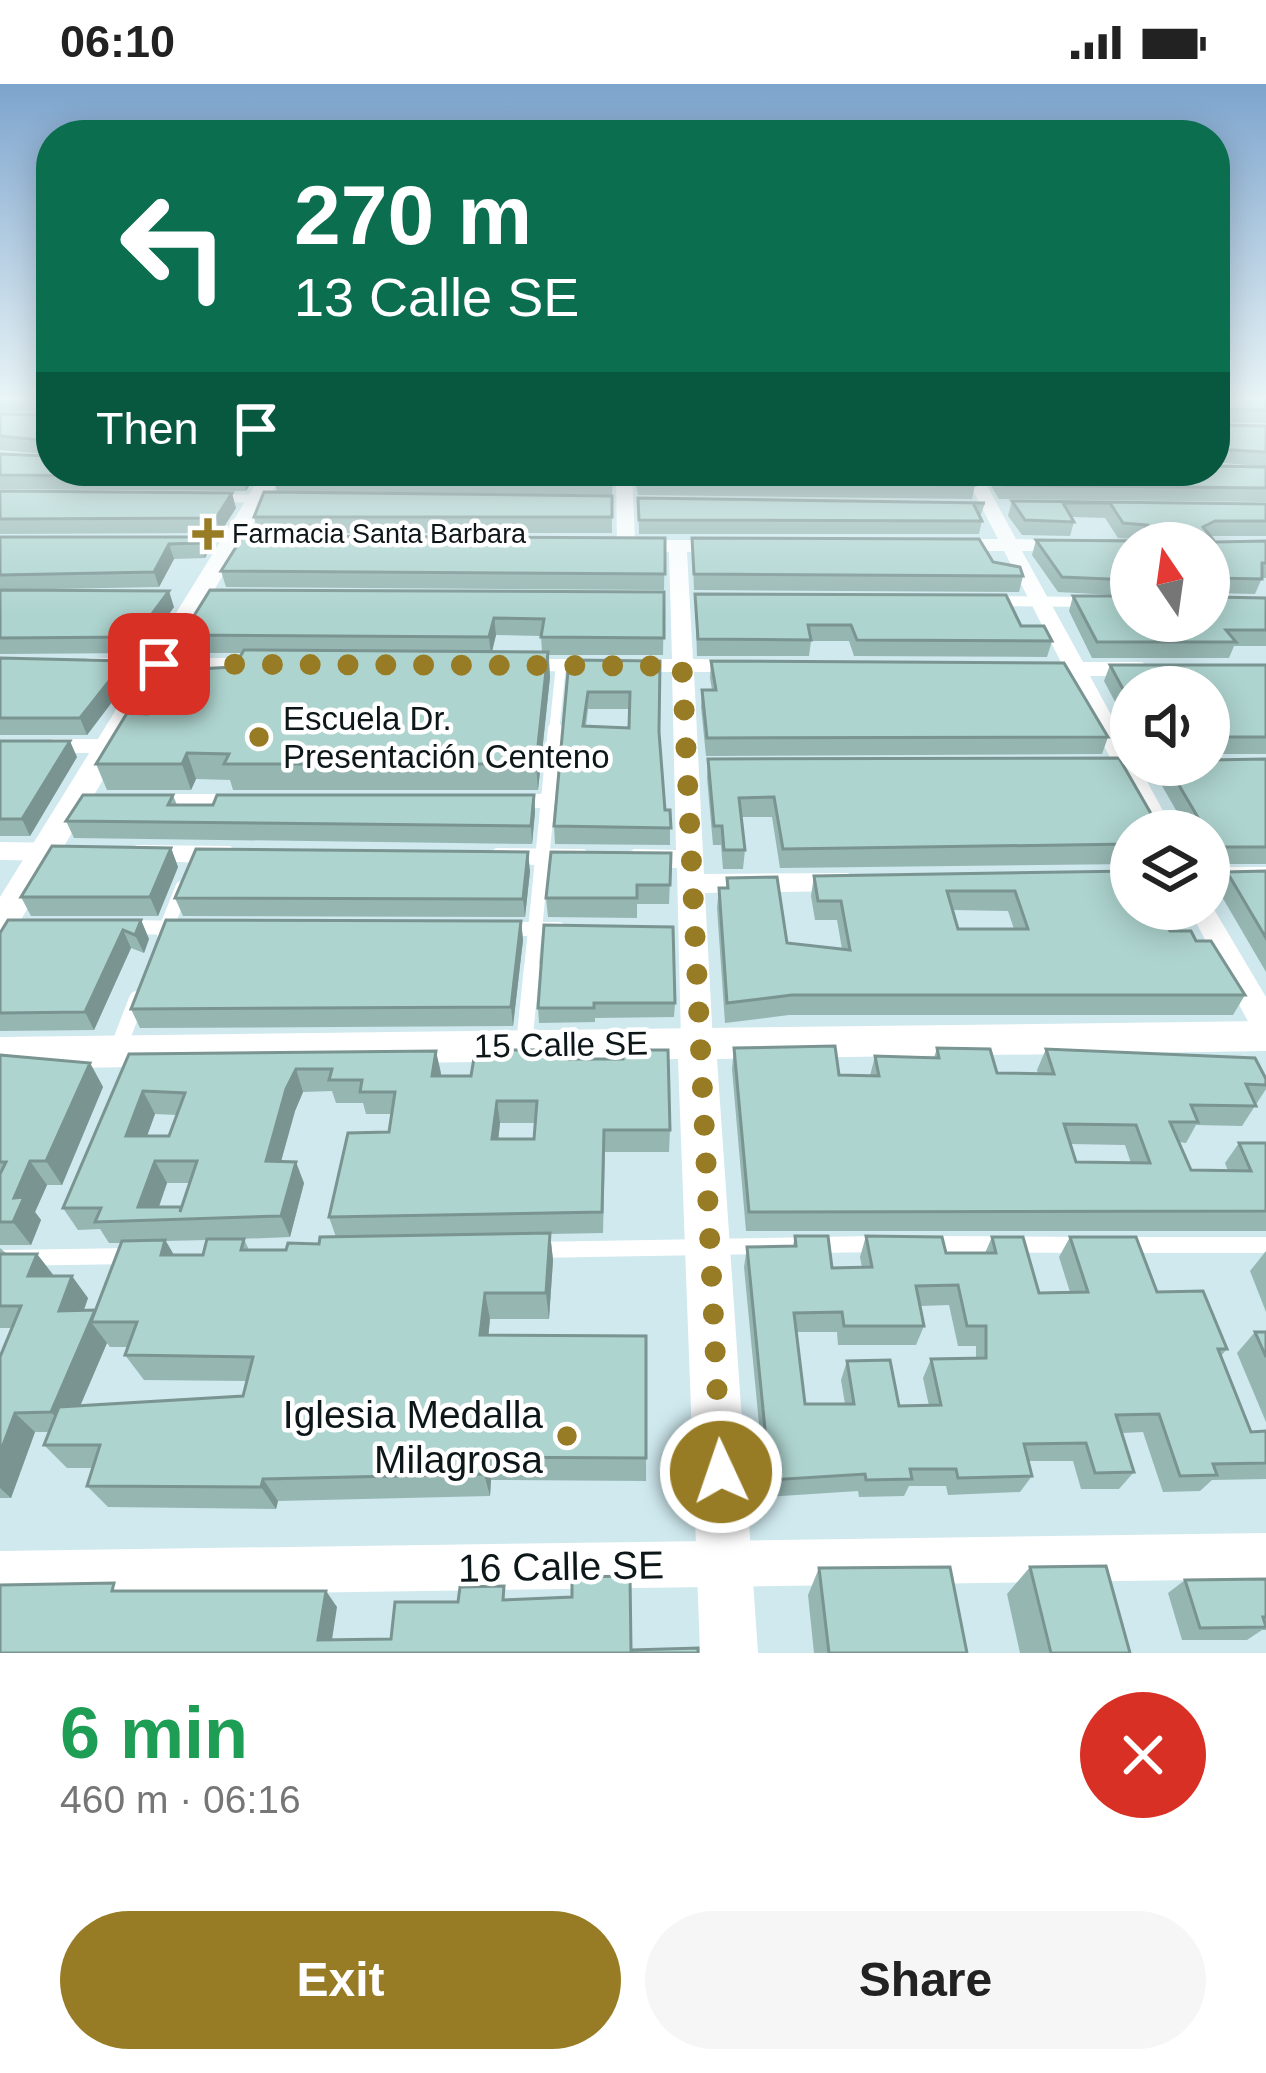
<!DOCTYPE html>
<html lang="en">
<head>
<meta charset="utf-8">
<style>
	body { margin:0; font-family:Arial,sans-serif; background:#f6f6f6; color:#222; height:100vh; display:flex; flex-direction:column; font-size:45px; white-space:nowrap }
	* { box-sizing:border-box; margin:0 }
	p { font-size:39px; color:#767676 }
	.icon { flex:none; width:66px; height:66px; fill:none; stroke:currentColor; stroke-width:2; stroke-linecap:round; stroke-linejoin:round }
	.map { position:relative; height:1569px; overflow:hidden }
	.side { display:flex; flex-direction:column; background:#fff; flex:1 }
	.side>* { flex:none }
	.banner { position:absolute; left:36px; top:36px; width:1194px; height:366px; border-radius:48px; box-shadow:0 6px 30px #0003; background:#0b6e4f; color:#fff; overflow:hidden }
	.needle { width:78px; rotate:347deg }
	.controls { position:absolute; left:1110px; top:438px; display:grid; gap:24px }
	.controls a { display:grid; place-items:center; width:120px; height:120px; border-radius:50%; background:#fff; box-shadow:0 6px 30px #0003; font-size:60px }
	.pin { position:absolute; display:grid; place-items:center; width:102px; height:102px; color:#fff; margin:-51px; border-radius:24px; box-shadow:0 6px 18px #0006 }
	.me { position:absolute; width:132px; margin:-66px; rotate:357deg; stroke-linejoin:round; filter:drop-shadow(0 0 9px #0008) }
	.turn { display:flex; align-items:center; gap:42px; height:252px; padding:0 60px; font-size:54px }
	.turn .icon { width:156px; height:156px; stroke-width:2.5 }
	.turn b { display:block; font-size:84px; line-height:102px }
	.then { display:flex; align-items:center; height:114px; padding:0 60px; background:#0003; gap:24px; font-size:45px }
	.round { display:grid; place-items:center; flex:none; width:126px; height:126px; border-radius:63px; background:#f6f6f6 }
	.head { display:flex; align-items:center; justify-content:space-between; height:204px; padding:0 60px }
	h1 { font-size:72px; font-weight:600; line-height:90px; color:#1e9e55 }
	.cta { display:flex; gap:24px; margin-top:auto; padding:24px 60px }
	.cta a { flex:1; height:138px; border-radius:72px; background:#987c25; color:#fff; font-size:48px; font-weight:600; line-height:138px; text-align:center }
	.cta a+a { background:#f6f6f6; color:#222 }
	.status { display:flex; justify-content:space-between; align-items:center; height:84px; padding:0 60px; background:#fff; direction:ltr }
	.status svg { height:33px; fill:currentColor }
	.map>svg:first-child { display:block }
</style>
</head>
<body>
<div class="status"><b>06:10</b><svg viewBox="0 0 49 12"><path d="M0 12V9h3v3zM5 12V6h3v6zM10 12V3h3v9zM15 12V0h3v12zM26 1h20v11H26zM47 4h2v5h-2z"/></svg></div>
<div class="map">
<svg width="1266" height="1569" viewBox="0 0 1266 1569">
	<rect width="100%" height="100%" fill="#cfe9ee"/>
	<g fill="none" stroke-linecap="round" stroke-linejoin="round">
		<!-- service-far3 -->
		<path stroke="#fff" stroke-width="8" d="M215,414L265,415"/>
		<!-- service-far2 -->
		<g stroke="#fff" stroke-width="10">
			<path d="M992,517L1090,518"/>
			<path d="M554,648L561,581"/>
		</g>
		<!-- service-far1 -->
		<g stroke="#fff" stroke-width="14">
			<path d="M54,662H109"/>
			<path d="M1121,682H1177"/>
			<path d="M159,717H233"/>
			<path d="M519,717H548"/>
			<path d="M131,843L181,844"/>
			<path d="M503,845H559"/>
			<path d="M164,850L182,804"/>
			<path d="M531,886L555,645"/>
		</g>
		<!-- service -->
		<g stroke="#fff" stroke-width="16">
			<path d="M524,960L532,883"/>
			<path d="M117,967L137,915"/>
			<path d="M929,1160L1081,1161"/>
			<path d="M1121,1161H1266"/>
			<path d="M533,1166L877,1160"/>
			<path d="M0,1174L133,1172"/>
		</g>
		<!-- minor -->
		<g fill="#fff" fill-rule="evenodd">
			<path d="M616,387H632L635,456H728L737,462L728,468H687L693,575L746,576L757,582L746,588H694L704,790L848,789L862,798L848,807L705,809L713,958L708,967L697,971L686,967L681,958L677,784L634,783L621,774L634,765L676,766L672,588L514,587L503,581L514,575H672L669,468H626L617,462Z"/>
			<path d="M963,387H979L1016,455L1139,459H1131V467H1022L1083,578H1142L1153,585L1142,592H1090L1131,668V681H1138L1174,747H1148L1068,592H1036L1025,585L1036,578H1061L1004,467H946L937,461L946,455H998Z"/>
			<path d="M88,574H272L283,580L272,586L80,585L77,580Z"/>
			<path d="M0,758L62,759L75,768L62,777L0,776Z"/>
			<path d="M136,761L230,762L243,771L230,780L127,776L123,770Z"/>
			<path d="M496,764L584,765L597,774L584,783L487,779L483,773Z"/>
			<rect x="1209" y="783" width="57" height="18"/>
			<path d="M1209,817L1266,913V954L1255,951L1189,825H1209Z"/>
			<path d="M1266,1449V1495L0,1513V1467Z"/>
		</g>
		<!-- tertiary -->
		<g fill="#fff" fill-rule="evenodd">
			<path d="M264,387H284L12,851L0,855V813Z"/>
			<path d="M1266,937V967L717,975L758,1569H700L678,975L0,985V953Z"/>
		</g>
	</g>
	<!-- wall -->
	<g fill="#96b6b2" fill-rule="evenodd">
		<path d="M0,314H51V387H259L246,407L0,405V370L46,372V370L0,366V330L47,331L50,328L0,327Z"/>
		<path d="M1215,314H1266V339L1216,338L1220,341L1266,342V383L1215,378Z"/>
		<path d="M1266,383V418L999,415L982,387H1215Z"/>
		<path d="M613,387L612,411L277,408L274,394Z"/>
		<path d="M633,387H969L975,401L972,415L638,411Z"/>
		<path d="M0,407L236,424L220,449L0,450Z"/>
		<path d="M612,412V449H258L254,433Z"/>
		<path d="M638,414L985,419L980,433L982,437L979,450H639Z"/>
		<path d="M1012,417L1266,420V452H1210L1215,458L1266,457V494H1262L1255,510L1212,509L1215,513L1266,514V562H1234L1229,574H1092L1069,527L1073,512L1209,537L1131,459V512L1058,508L1032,471L1036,456L1137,455L1118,454L1105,434L1072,433L1074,438L1070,452L1022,451L1008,432Z"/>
		<path d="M0,453H204L208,468L205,474L174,475L159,503L0,506Z"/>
		<path d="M665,454L664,506L226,503L221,487Z"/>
		<path d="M692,454L993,478L1023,492L1019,508L694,506Z"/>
		<path d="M0,506L174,523L141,569L0,570Z"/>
		<path d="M664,508L663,571H549L550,593L538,706H233L230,696L196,695L191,706H107L96,680L148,630L234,583L242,569H188L182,551ZM496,551L541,552L542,568H492Z"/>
		<path d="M695,510L1021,542L1052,557L1047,573L854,572L849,557H811L809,572H697Z"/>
		<path d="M0,574L131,593L87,651H0Z"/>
		<path d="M569,576L660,577L659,648L665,726H670V761L555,760L554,742ZM588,625H629V644L586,642Z"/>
		<path d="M711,577L1108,653L1102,670L706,672L701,623L702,606H712L710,594Z"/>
		<path d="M1110,581H1266V670H1209V603H1131V648L1104,597Z"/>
		<path d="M0,657L77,673L30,752H0Z"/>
		<path d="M708,675L1131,747V780L780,784L772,733H741L745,766L743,785H723L721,761H713L707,694Z"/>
		<path d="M1266,675V780H1209V747H1188L1157,693L1162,681H1209Z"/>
		<path d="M173,711L177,721L534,711L535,728L532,760L74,754L66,737Z"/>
		<path d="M171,764L178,783L158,832H31L21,813Z"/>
		<path d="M671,769L669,820H637V834L548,833L546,814Z"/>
		<path d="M530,787L525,833L183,832L175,814Z"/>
		<path d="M1131,787L1170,847L1196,857L1245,911L1233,931H789L725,939L717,824L719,804H726L727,794L787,859L842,865L837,836H815L811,812L814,792ZM953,826L1008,827L1014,845H958Z"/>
		<path d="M1266,787V888L1218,806L1227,788Z"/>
		<path d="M141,836L149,855L144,869L131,864L94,946L0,947V849Z"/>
		<path d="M521,837L523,856L513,942L140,944L131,925Z"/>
		<path d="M544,841L675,919L674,933L595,934V938L539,939L538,924Z"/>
		<path d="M734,964L839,991L870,992L875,972L934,974L937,964L997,989L1038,990L1037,986L1046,965L1266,995V1005L1242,1042L1196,1041L1186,1059L1179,1058L1191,1086L1228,1087L1225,1079L1239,1059H1266V1147H746L732,985ZM1070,1060L1125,1061L1131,1079L1076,1078Z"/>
		<path d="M129,970L441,989L440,992H471L569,975L670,1046L669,1068H605L603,1149L550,1150L553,1176L549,1235H490L488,1251L646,1252V1397L491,1396L490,1412L278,1417L276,1425L108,1423L87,1402L93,1384H67L44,1361L49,1348H35L11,1414H0V1273L12,1244H0V1164L7,1170H37L54,1192L88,1214L84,1226H95L121,1159H109L100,1145L78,1146L63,1124ZM332,1007L336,1019H363L366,1030H392L389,1048L329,1133L336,1153L319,1160L286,1166H249L244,1155H239L290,1153L304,1099L281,1077L295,1027L303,1008ZM155,1030L177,1031L169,1052H147ZM500,1039H535L534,1055H498ZM167,1099H189L181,1123H159ZM207,1156L203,1171H174L166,1157ZM107,1259L110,1263H128L125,1271L144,1296L247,1297L243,1312L80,1322Z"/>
		<path d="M0,971L90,979L103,1003L62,1101H47L35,1128L41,1136L31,1161H0Z"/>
		<path d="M795,1152L832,1184L862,1183L860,1173L866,1152L946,1169H985L992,1153L1039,1209L1070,1208L1059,1173L1070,1153L1157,1208L1227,1265L1221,1272L1251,1348L1266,1347V1395L1212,1396L1200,1407L1163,1408L1143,1348L1122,1349L1134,1388L1119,1405H1081L1073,1377H1028L1032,1392L1020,1408L948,1411L946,1402H909L904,1412L859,1413L858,1407L766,1413L744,1183L747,1163L793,1162ZM949,1221L958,1262H976V1275H931L923,1294L929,1322H899L847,1277L841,1296L845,1320H805L796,1248H837L838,1261H916L924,1242L920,1222Z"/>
		<path d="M1266,1167V1228L1250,1187Z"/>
		<path d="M1255,1248H1266V1338L1237,1269Z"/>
		<path d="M1030,1483L1130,1569H1020L1007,1510Z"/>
		<path d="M819,1484L967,1569H814L808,1511Z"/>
		<path d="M1266,1495V1546H1262L1247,1556H1182L1168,1509L1185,1496Z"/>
	</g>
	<!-- shaded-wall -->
	<g fill="#7a9491">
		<path d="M247,387H259L246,407L243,393Z"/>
		<path d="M232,409L236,424L220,449L216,434Z"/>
		<path d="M204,453L208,468L205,474L201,459Z"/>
		<path d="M169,460L174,475L159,503L154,488Z"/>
		<path d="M169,507L174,523L141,569L135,553Z"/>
		<path d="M494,534L496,551L491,571L489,553Z"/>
		<path d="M548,568L550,593L538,706L536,680Z"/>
		<path d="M125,577L131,593L87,651L80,634Z"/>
		<path d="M70,657L77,673L30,752L22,735Z"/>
		<path d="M187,669L196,695L191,706L182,680Z"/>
		<path d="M534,711L535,728L532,760L531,742Z"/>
		<path d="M171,764L178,783L158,832L150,813Z"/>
		<path d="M528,768L530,787L525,833L523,815Z"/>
		<path d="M141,836L149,855L144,869L135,851Z"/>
		<path d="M521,837L523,856L513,942L511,923Z"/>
		<path d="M123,846L131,864L94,946L85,928Z"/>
		<path d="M436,967L441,989L437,1014L432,992Z"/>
		<path d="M90,979L103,1003L62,1101L46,1077Z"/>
		<path d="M296,985L303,1008L295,1027L275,1099L266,1077L286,1005Z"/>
		<path d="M143,1007L155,1030L139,1074L126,1052Z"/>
		<path d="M497,1017L500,1039L496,1077L492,1055Z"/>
		<path d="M30,1077L47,1101L35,1128L41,1136L31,1161L13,1138L14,1114Z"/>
		<path d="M155,1077L167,1099L154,1136L138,1123Z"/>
		<path d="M296,1078L304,1099L290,1153L281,1132Z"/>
		<path d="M550,1149L553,1176L549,1235L546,1209Z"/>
		<path d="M165,1156L181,1183L161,1171Z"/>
		<path d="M37,1170L54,1192H28Z"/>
		<path d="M72,1192L88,1214L76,1248L59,1227Z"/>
		<path d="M485,1209L490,1235L486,1277L480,1251Z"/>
		<path d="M91,1238L107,1259L69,1348L51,1328Z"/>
		<path d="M15,1329L35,1348L11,1414L0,1404V1369Z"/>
		<path d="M485,1373L491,1396L490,1412L484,1390Z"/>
		<path d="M263,1395L278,1417L276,1425L261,1403Z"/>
		<path d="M326,1507L337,1523L330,1569L318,1556Z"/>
	</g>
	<!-- building -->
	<g fill="#aed4cf" stroke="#7a9491" stroke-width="3" fill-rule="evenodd">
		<path d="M1215,314H1266V326L1219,325L1215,329Z"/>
		<path d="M51,326V387H247L243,393L0,391V370L46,372L51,357L0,352V330L47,331Z"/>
		<path d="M1215,337L1220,341L1266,342V368L1215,365Z"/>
		<path d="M1215,382L1266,383V404L1003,401L994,387H1215Z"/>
		<path d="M278,387H612V397L274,394Z"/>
		<path d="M636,387H969L975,401L638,397Z"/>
		<path d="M0,407L232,409L216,434L0,435Z"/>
		<path d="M264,408L612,412V433H254Z"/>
		<path d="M638,414L985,419H973L982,437L639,436Z"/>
		<path d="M1012,417L1266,420V437H1215L1203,443L1215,458L1266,457V479H1262V495L1214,494L1209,499V459H1131V496L1062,493L1036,456L1136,457L1147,441L1123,439L1110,419H1063L1074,438L1025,436Z"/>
		<path d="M243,452L665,454V490L221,487Z"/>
		<path d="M0,453H204L201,459L169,460L154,488L0,491Z"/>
		<path d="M692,454L979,455L993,478L1020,483L1023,492L694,490Z"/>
		<path d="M0,506L169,507L135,553L0,554Z"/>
		<path d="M210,506L664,508V554L541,553L544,535L494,534L489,553L182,551Z"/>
		<path d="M1209,506L1215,513L1266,514V546H1226L1236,558H1097L1073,512H1131V537H1209Z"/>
		<path d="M695,510L1006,511L1021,542H1044L1052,557L857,556L851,541H808L811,556L698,555Z"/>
		<path d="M244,566L548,568L536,680H224L229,670L187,669L182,680H96L127,629L148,630L174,594L197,585L234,583Z"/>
		<path d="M0,574L125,577L80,634H0Z"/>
		<path d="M569,576L660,577L659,648L665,726H670L671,744L554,742ZM588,608H630L629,644L583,642Z"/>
		<path d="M711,577L1064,579L1108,653L707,654L702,606H716Z"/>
		<path d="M1110,581H1266V653H1209V603H1131V620Z"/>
		<path d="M0,657H70L22,735H0Z"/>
		<path d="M1119,674L1161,747H1131V760L783,765L774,713L739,714L745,766H724L722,742H714L708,675Z"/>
		<path d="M1266,675V763H1215L1209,753V747H1206L1167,681H1209V676Z"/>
		<path d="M83,711H173L168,721H213L217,711H534L531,742L66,737Z"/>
		<path d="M52,762L171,764L150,813H21Z"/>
		<path d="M196,765L528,768L523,815L175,814Z"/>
		<path d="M551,768L671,769L670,801H637V814H546Z"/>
		<path d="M1131,787V825H1159L1170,847H1191L1196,857H1211L1245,911H792L727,919L719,804H728L727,794L777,793L787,859L850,866L841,817H818L814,792ZM947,807H1015L1028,845H958Z"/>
		<path d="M1266,787V854L1227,788Z"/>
		<path d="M8,836H141L135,851L123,846L85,928L0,929V849Z"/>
		<path d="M166,836L521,837L511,923L131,925Z"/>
		<path d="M544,841L673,843L675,919H594V924H538Z"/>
		<path d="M835,962L839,991L879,992L875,972L939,974L937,964L990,965L997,989L1054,990L1046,965L1255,974L1266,995V1001L1246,1000L1256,1022L1191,1021L1198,1038H1170L1191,1086L1251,1087L1239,1059H1266V1127L749,1128L734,964ZM1064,1040L1136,1041L1150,1079L1076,1078Z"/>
		<path d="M508,966H568L567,975H623V966H668L670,1046H604L602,1128L329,1133L348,1049L389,1048L395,1008H360L362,996H329L332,985H296L286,1005L266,1077L296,1078L281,1132L95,1138L101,1124H63L129,970L436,967L432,992H471L474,974H507ZM143,1007L185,1009L169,1052H126ZM497,1017H537L534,1055H492ZM155,1077H197L180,1128L181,1123H138Z"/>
		<path d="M0,971L90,979L46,1077H30L14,1114L24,1113L13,1138H0V1090L6,1078H0Z"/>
		<path d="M550,1149L546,1209H485L480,1251L646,1252V1374L485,1373L484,1390L263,1395L261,1403L87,1402L100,1361H44L59,1323L243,1312L253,1273L125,1271L137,1238H91L122,1157L165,1156L161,1171H203L207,1155H244L241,1166H286L288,1159L319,1160L320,1153Z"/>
		<path d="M795,1152H828L832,1184L872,1183L866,1152L942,1153L946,1169H996L992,1153H1023L1039,1209L1088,1208L1070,1153H1136L1157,1208L1203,1207L1227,1265H1218L1251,1348L1266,1347V1379L1213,1380L1217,1391L1180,1392L1159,1330L1116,1331L1134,1388L1095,1389L1086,1359L1024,1360L1032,1392L958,1394L956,1385H910L912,1395L866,1396L865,1390L770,1396L747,1163L796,1162ZM958,1201L967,1242H986V1274L931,1275L941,1321L899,1322L890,1276L847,1277L854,1320H805L794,1229L842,1228L844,1242H924L916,1202Z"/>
		<path d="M0,1170H37L28,1192H72L59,1227L95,1226L51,1328L15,1329L0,1369V1273L21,1222H0Z"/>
		<path d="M1255,1248H1266V1273Z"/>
		<path d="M1106,1482L1130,1569H1051L1030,1483Z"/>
		<path d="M950,1483L967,1569H829L819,1484Z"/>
		<path d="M630,1492L631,1566L698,1564V1569H0V1501L114,1499L112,1507H326L318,1556L391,1555L395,1518H458L460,1503L504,1502L503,1516L572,1513V1493Z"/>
		<path d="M1266,1495V1533H1263L1266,1543L1200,1544L1185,1496Z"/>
	</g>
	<!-- sky -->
	<linearGradient id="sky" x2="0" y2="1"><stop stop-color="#7da4cd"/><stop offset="0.59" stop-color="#e9f5f7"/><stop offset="1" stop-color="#e9f5f7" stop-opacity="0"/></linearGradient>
	<rect width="1266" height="533" fill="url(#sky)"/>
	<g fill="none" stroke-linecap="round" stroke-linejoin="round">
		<!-- route -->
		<path stroke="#987c25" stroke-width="21" stroke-dasharray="0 37.8" d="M159,580L682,582L721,1388"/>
	</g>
	<!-- markers -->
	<g fill="#987c25" stroke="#fff" stroke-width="4.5">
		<path d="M202 432h12v12h12v12h-12v12h-12v-12h-12v-12h12z"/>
		<circle cx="259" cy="653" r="12"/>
		<circle cx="567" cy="1352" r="12"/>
	</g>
	<g text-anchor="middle" stroke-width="9" stroke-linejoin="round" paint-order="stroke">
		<!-- far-poi labels -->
		<g font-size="27" fill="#0d1618" stroke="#fff" text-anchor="start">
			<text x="232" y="459">Farmacia Santa Barbara</text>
		</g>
		<!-- poi labels -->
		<g font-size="33" fill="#0d1618" stroke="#fff" text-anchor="start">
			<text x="283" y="646">Escuela Dr.<tspan x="283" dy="38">Presentación Centeno</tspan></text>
		</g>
		<!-- street labels -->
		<g font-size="33" fill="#0d1618" stroke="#fff">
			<text transform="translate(561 960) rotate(-1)" y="12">15 Calle SE</text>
		</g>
		<!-- near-poi labels -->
		<g font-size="39" fill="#0d1618" stroke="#fff" text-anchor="end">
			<text x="543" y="1344">Iglesia Medalla<tspan x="543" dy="45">Milagrosa</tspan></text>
		</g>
		<!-- near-street labels -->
		<g font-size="39" fill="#0d1618" stroke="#fff">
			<text transform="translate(561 1482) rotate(-1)" y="14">16 Calle SE</text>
		</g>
	</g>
</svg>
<div class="controls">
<a><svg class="needle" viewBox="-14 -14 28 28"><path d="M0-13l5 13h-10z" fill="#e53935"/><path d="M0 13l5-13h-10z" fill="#767676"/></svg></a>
<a><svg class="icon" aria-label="sound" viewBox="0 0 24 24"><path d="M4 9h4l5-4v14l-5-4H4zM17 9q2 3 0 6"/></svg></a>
<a><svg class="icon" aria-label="layers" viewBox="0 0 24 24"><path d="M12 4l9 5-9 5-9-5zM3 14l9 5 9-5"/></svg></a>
</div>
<div class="pin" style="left:159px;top:580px;background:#d93025"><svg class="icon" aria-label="arrive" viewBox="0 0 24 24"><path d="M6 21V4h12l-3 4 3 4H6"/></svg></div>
<svg class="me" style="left:721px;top:1388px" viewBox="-20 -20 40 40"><circle r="17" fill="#987c25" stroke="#fff" stroke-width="3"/><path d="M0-11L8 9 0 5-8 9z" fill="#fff"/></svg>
<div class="banner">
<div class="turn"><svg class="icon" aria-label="left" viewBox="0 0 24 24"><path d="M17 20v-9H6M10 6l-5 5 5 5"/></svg><div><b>270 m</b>13 Calle SE</div></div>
<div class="then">Then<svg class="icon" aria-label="arrive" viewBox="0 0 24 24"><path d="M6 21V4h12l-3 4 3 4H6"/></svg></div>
</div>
</div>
<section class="side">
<div class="head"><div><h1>6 min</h1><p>460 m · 06:16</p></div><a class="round" style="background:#d93025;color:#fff"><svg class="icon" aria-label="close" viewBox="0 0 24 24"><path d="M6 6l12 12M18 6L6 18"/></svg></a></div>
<div class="cta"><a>Exit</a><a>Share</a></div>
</section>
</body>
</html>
